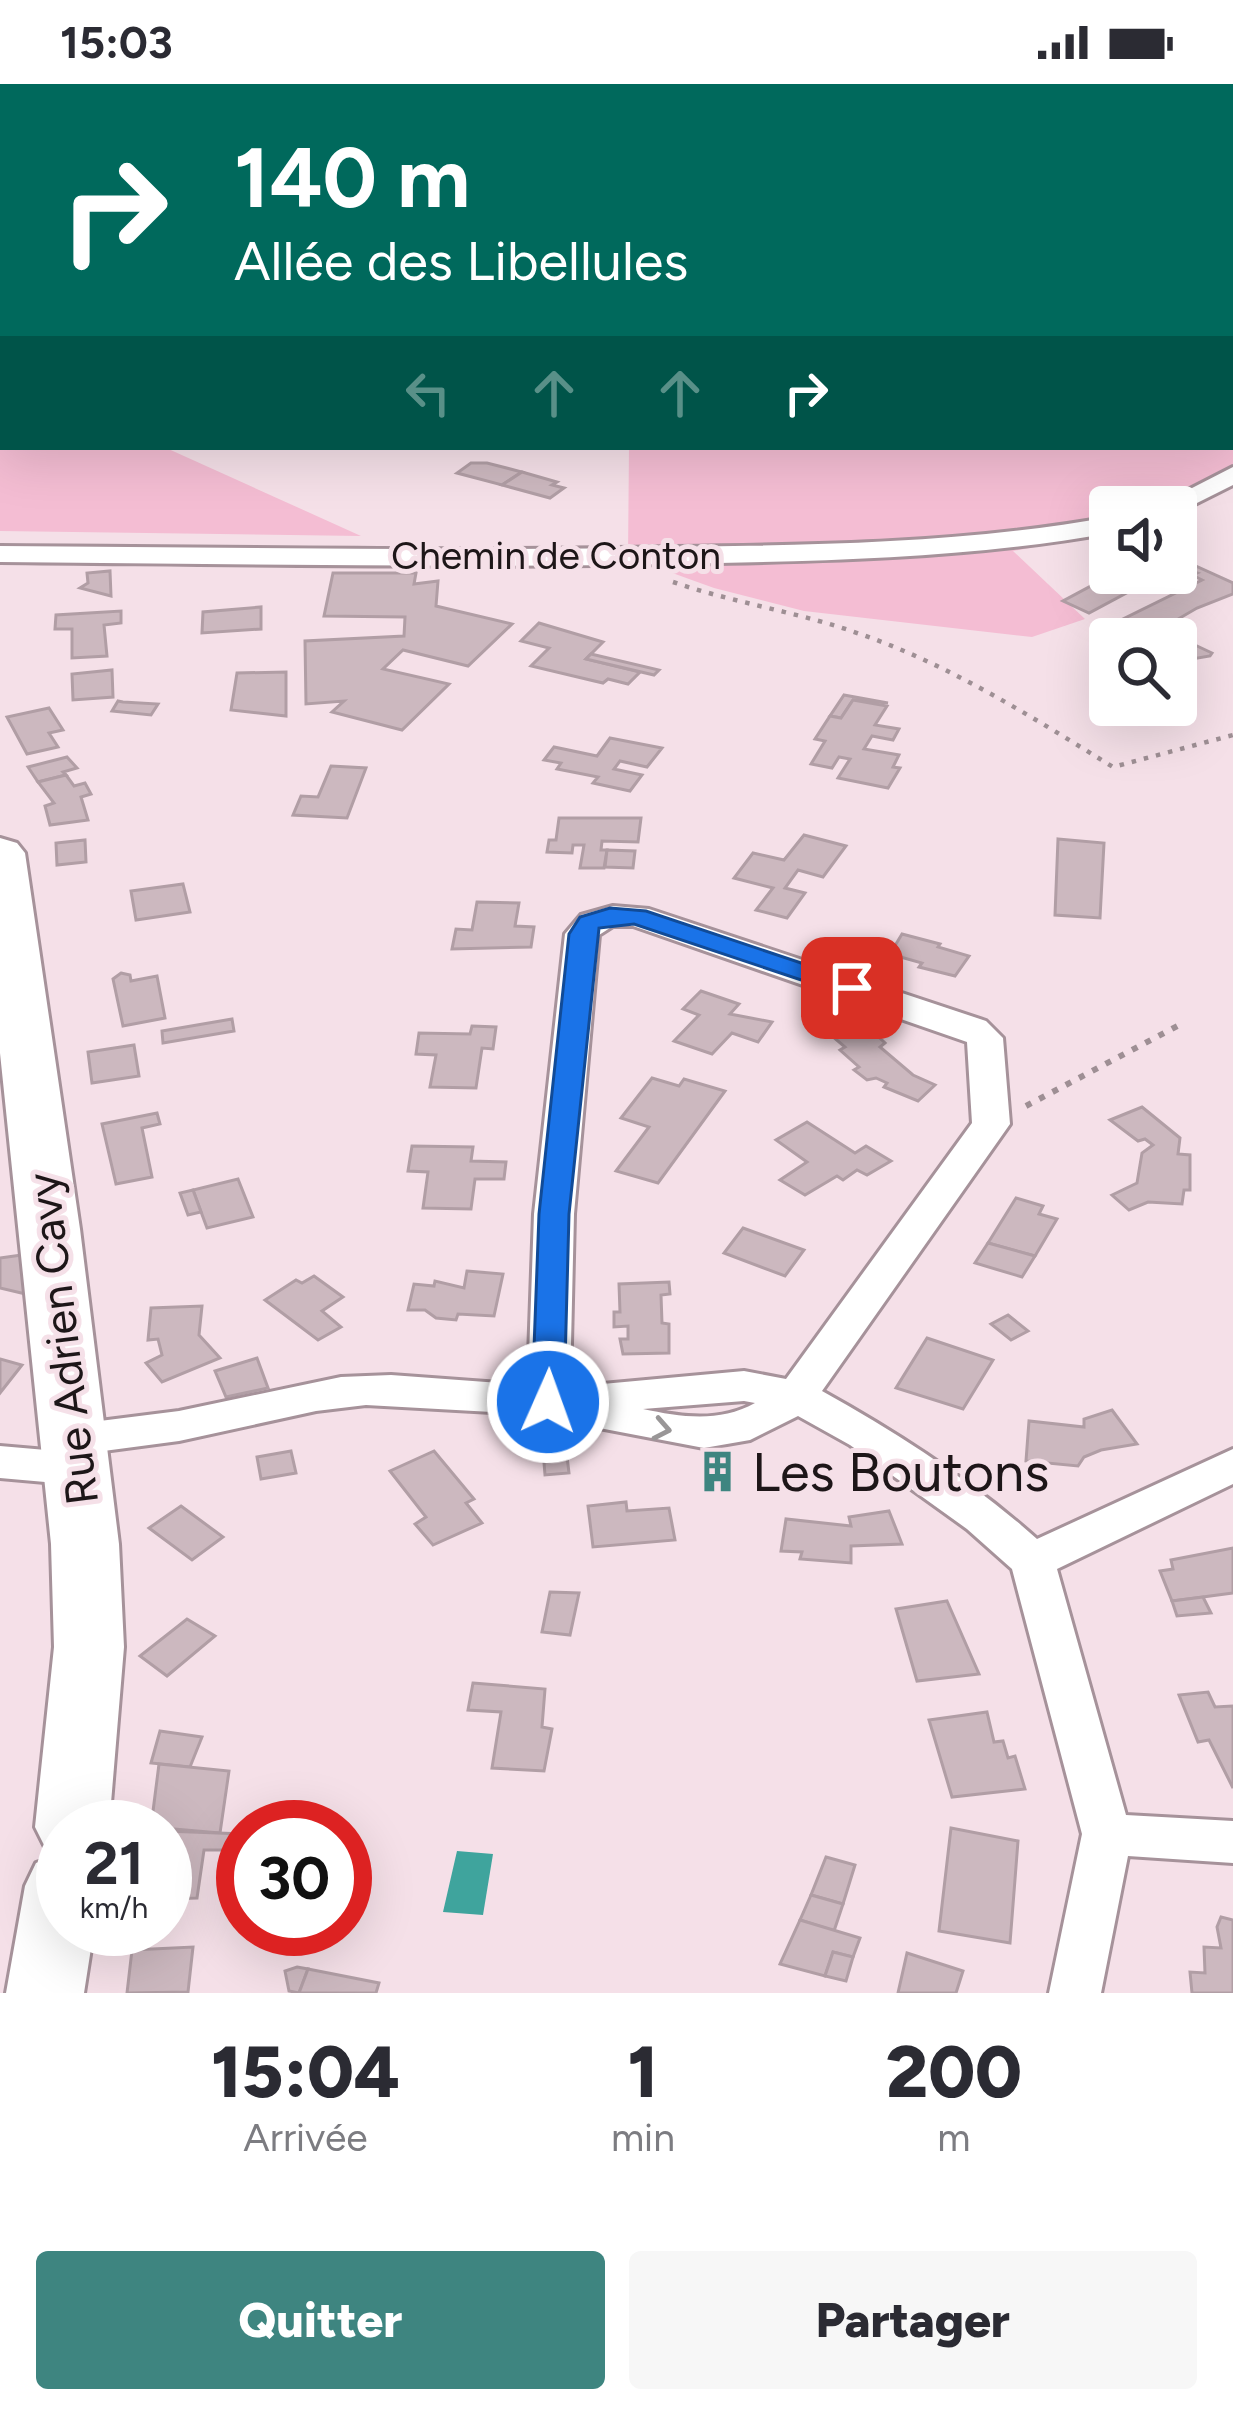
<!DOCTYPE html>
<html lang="fr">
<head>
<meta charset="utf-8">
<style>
	body { margin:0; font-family:Figtree,sans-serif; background:#f7f7f7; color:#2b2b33; height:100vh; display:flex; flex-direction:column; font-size:45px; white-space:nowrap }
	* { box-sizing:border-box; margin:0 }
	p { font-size:39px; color:#7c7c81 }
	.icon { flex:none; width:66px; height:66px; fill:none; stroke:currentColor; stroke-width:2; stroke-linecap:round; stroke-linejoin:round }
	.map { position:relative; height:1909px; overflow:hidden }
	.details { display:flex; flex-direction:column; background:#fff; flex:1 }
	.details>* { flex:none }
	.banner { position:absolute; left:0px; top:0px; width:1233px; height:366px; box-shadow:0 12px 48px #0002; background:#00695c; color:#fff; overflow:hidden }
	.tools { position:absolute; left:1089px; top:402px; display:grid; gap:24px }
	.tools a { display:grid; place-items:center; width:108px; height:108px; border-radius:12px; background:#fff; box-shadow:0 12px 48px #0002; font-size:60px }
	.speed { position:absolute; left:36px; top:1716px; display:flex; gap:24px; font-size:60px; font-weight:700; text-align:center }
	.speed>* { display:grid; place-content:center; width:156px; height:156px; border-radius:50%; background:#fff; box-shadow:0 12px 48px #0002; line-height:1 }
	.speed small { font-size:30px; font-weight:400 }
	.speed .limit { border:18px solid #d22; background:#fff; color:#111 }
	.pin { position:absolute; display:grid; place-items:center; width:102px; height:102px; color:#fff; margin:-51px; border-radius:24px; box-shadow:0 6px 18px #0006 }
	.me { position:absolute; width:132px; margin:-66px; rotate:2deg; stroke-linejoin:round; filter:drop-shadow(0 0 9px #0008) }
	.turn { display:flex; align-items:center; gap:42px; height:252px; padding:0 36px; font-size:54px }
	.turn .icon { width:156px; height:156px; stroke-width:2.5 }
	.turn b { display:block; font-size:84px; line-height:102px }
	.lanes { display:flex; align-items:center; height:114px; padding:0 36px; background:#0003; justify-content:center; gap:60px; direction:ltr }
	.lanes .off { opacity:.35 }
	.eta { display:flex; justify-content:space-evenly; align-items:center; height:204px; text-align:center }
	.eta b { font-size:72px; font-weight:800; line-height:84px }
	.cta { display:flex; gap:24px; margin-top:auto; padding:24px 36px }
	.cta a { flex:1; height:138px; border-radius:12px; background:#3e8580; color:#fff; font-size:48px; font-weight:800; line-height:138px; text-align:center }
	.cta a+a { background:#f7f7f7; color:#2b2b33 }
	.status { display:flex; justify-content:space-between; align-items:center; height:84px; padding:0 60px; background:#fff; direction:ltr }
	.status svg { height:33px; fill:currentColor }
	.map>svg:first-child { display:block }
</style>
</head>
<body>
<div class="status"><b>15:03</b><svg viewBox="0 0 49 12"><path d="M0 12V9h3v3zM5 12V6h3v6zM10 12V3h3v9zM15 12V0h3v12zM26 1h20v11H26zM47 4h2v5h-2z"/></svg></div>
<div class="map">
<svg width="1233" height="1909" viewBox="0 0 1233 1909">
	<rect width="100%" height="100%" fill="#f5e0e8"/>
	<!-- green -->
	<path fill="#f4bdd3" d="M0,0H1233V402L1176,427V423H1110V449L1013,467L1085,535L1032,553L804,527L714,504L628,473L629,363H1230V3H3V363H164L361,452L0,447Z"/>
	<!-- water -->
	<path fill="#3fa49d" d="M457,1767L493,1770L483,1831L443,1828Z"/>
	<!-- building -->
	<g fill="#ccb8bf" stroke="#b19ea5" stroke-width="3">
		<path d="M471,379H487L522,388L502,401L457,389Z"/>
		<path d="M522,388L557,398L552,401L564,404L550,414L502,401Z"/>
		<path d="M1176,473L1233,499V510L1197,524L1161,545L1212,569L1210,572L1192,575L1176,568V555H1147L1113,540L1202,496L1192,491L1197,489L1176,482Z"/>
		<path d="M110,487L111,512L80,504L88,499L87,489Z"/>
		<path d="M333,489H416L414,500L438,497L436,522L512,540L468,582L403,566L383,585L449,600L402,646L332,628L344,617L306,620L305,557L404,552L405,533L324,532Z"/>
		<path d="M1104,495L1130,507L1089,529L1063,517Z"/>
		<path d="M261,523V545L202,549L203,528Z"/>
		<path d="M121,527V539L104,541L107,572L72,574V545H55L56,531Z"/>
		<path d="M539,539L603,558L586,575L640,588L628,600L608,595L603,599L531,582L549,564L521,557Z"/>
		<path d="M591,570L659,586L654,591L586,575Z"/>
		<path d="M112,586L113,613L73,616L72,590Z"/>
		<path d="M286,588V632L231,626L237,589Z"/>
		<path d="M844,611L888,619L853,616L841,634L830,632Z"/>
		<path d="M853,616L887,622L875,641L899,645L893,656L872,652L864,665L899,671L893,683L900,684L888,704L838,694L850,675L839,673L832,684L811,680L825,657L815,655L830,632L841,634Z"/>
		<path d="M118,617L123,618L158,620L151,631L112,627Z"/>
		<path d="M49,624L63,646L49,649L58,663L27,670L7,633Z"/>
		<path d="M610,654L662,664L647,683L620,677L614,685L642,691L630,707L593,699L598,693L557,685L561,679L544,676L554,663L597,672Z"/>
		<path d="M67,673L77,684L63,688L66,691L38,698L28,683Z"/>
		<path d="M331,682L366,684L347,734L293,731L301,712L318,713Z"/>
		<path d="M66,691L74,702L85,699L91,710L81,713L88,736L50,741L45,722L54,719L38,698Z"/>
		<path d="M559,734H641L638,758L602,757L601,766H607L604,784H580L584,761H573L572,769L547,768L549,756H556Z"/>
		<path d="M804,751L846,762L823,793L798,786L785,804L805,809L787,834L756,826L773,804L734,794L753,769L784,776Z"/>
		<path d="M1058,755L1104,759L1100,834L1055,831Z"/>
		<path d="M85,756L86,778L57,781L56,759Z"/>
		<path d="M607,766L635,767L633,784L605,783Z"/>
		<path d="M183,800L190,828L136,836L131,807Z"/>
		<path d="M477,818L519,819L515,842L534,843L531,863L452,865L456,845L472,846Z"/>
		<path d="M902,850L940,860L938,863L969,872L955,892L919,883L922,879L890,870Z"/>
		<path d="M121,889L130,891L131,897L157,892L165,934L123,942L113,895Z"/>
		<path d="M701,907L739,920L730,930L772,938L758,958L732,949L712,970L674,957L699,931L683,925Z"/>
		<path d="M232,935L234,947L163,959L162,947Z"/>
		<path d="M859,941L869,944L885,959L880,963L913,991L935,1001L918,1017L884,1003L887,999L876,994L867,996L854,986L859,983L840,966L845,963L832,952Z"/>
		<path d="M472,942L496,943L493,965L482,964L476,1004L430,1003L436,971L416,970L419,949L470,950Z"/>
		<path d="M134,961L139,992L92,999L88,968Z"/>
		<path d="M652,994L679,1002L684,995L725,1007L658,1099L616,1087L649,1043L621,1034Z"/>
		<path d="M1142,1023L1180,1054L1178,1070L1190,1071V1106H1184L1182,1120L1148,1118L1129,1126L1112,1111L1137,1099L1142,1069L1153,1061L1145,1055L1138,1057L1110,1036Z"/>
		<path d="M157,1029L160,1040L142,1044L152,1093L116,1100L102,1040Z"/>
		<path d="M807,1038L855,1069L866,1062L891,1077L867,1091L857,1086L843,1096L837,1092L805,1111L780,1096L807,1078L776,1056Z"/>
		<path d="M412,1062L473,1063L471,1077L506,1078L504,1095H475L471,1125L423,1124L428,1088L408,1087Z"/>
		<path d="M238,1095L253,1133L207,1144L193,1106Z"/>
		<path d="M193,1106L201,1128L188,1131L180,1109Z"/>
		<path d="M1016,1114L1043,1122L1039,1130L1057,1135L1035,1172L988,1159Z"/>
		<path d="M743,1144L804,1166L785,1192L724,1169Z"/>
		<path d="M988,1159L1035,1172L1022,1193L975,1179Z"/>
		<path d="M29,1170L34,1212L0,1204V1174Z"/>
		<path d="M467,1187L503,1190L494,1232L458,1230L456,1236L436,1234L425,1226H408L414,1200L434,1202L435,1197L464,1204Z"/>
		<path d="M314,1192L343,1213L322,1227L341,1243L318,1256L265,1216L296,1196L302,1199Z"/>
		<path d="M669,1198L670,1210L661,1211L662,1239L669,1240V1269L623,1270L620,1255H628V1242L614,1243V1228H620L619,1200Z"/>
		<path d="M202,1222L199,1251L220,1274L162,1298L146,1279L162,1271L158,1255L148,1256L151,1224Z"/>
		<path d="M1008,1231L1028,1247L1011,1256L991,1240Z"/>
		<path d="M927,1254L993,1276L963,1325L896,1304Z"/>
		<path d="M257,1274L268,1304L226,1313L215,1287Z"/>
		<path d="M0,1275L22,1281L0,1309Z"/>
		<path d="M1112,1326L1137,1360L1101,1366L1084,1373L1078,1382L1026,1377L1029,1337L1084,1343V1335Z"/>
		<path d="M566,1364L569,1389L545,1391L543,1366Z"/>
		<path d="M291,1367L296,1389L261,1395L257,1373Z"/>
		<path d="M434,1367L474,1415L466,1419L482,1439L433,1461L415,1440L426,1433L390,1387Z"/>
		<path d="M729,1380L732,1392L707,1395L704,1383Z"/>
		<path d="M626,1418L627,1427L669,1424L675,1456L593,1463L588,1422Z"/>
		<path d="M181,1422L223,1453L192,1476L149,1444Z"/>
		<path d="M889,1427L902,1460L851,1462V1479L800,1475L802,1468L781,1467L786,1435L851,1442L849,1433Z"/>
		<path d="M1233,1464V1509L1172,1517L1160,1487L1173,1485L1171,1476Z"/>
		<path d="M550,1508L579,1509L570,1551L542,1548Z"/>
		<path d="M1203,1513L1211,1529L1177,1532L1172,1517Z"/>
		<path d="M947,1517L979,1590L917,1597L896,1525Z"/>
		<path d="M187,1535L215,1552L167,1592L140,1572Z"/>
		<path d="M473,1599L545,1605L542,1643L552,1645L544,1687L492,1684L501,1628L468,1626Z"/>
		<path d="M1208,1608L1215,1623L1233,1622V1704L1209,1656L1198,1658L1179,1611Z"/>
		<path d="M987,1628L994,1658L1003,1657L1008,1674L1015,1672L1025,1705L952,1713L929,1636Z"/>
		<path d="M160,1647L202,1653L190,1683L151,1679Z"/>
		<path d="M159,1680L229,1687L220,1749L151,1743Z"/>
		<path d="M951,1744L1018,1757L1010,1859L939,1847Z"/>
		<path d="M165,1747L243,1750L241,1766H204L197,1814L165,1815Z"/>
		<path d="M826,1773L855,1781L843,1820L811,1811Z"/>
		<path d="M811,1811L843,1820L834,1847L800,1836Z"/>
		<path d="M1221,1833L1233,1836V1909H1192L1190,1888L1205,1889L1204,1863L1221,1864L1217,1843Z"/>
		<path d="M800,1836L860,1854L853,1873L833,1868L825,1892L780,1880Z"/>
		<path d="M93,1845H125L124,1861H91Z"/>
		<path d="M193,1863L188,1908L127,1909L132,1866Z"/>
		<path d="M833,1868L853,1873L846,1897L825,1892Z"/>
		<path d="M907,1869L963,1887L956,1909H898Z"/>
		<path d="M297,1883L308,1885L299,1909L289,1907L285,1887Z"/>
		<path d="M308,1885L379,1899L376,1909H299Z"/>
	</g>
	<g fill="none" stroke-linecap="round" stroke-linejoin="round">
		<defs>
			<g id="service">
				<path d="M1230,34L1233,35V41L1230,40Z"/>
				<path d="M1230,332L1233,333V344L1230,343Z"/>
			</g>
			<g id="minor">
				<rect x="0" y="220" width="3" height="14"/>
				<path d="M1233,383V401L1177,429L1176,423H1155Z"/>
				<path d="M1110,433V449C966,475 820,477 674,480C450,484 225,480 0,478V462C225,463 450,468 674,463C820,461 966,459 1110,433Z"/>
				<path d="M613,822L649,825L986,937L1003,954L1010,1040L822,1307C898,1349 972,1397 1037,1455L1233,1365V1400L1057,1485L1126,1731L1233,1737V1779L1128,1772L1101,1909H1049L1082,1750L1012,1485L967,1445L850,1361L798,1332L750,1356L704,1364L526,1330L366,1321L316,1327L179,1357L81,1370L94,1374L101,1385L94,1396L79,1401L0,1394V1362L69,1368L61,1366L55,1355L61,1344L76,1340L179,1327L341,1293L391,1291L528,1301L534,1130L565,850L581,831ZM613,842H633L967,958L972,1039L786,1295L744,1287L570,1303L574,1130L599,851ZM744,1317L755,1319C719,1339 681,1333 643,1325Z"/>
			</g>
			<path id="secondary" d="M0,754L17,759L25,769L80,1145L119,1460L124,1563L109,1743H63V1845H94L84,1909H6L25,1802L36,1779L62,1770L46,1765L35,1743L54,1563L51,1460L0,969Z"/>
		</defs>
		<!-- service casing -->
		<use href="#service" stroke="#a6929a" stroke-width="6"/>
		<!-- minor casing -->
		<use href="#minor" stroke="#a6929a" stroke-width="6"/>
		<!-- secondary casing -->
		<use href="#secondary" stroke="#a6929a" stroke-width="6"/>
		<!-- path-far1 -->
		<path stroke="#9e8f94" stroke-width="4.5" stroke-dasharray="4.5 8" stroke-linecap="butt" d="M673,498C734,519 799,528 860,550C950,581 1032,633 1113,683L1233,651"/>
		<!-- path -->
		<path stroke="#9e8f94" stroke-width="6" stroke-dasharray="6 9" stroke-linecap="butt" d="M1026,1022L1185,938"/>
		<!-- service -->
		<use href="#service" fill="#fff" fill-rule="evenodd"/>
		<!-- minor -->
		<use href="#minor" fill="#fff" fill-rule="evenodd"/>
		<!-- secondary -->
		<use href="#secondary" fill="#fff" fill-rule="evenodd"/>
	</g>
	<!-- one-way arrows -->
	<defs><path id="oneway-chevron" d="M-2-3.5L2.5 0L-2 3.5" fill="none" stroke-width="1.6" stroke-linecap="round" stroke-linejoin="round" transform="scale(3)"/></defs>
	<use stroke="#999697" href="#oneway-chevron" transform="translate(662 1345) rotate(11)"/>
	<!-- route -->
	<path fill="#1a73e8" stroke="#114b97" stroke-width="3" d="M610,824L646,827L861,899L865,904L861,910H843L634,840L599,844L569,1130L564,1318L560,1326H537L532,1318L539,1130L569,850L580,833Z"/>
	<!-- icons -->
	<defs>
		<symbol id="building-bare" viewBox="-9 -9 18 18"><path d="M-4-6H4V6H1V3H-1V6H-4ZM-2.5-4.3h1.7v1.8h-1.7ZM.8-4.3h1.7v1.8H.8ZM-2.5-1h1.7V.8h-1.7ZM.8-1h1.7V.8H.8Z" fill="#3e8580" stroke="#f5e0e8" stroke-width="2.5" paint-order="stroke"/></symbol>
	</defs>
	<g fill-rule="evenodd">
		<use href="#building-bare" x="688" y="1358" width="59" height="59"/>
	</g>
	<g text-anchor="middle" stroke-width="10" stroke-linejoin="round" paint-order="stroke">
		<!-- far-street labels -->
		<g font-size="39" fill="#1d1618" stroke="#f5e0e8">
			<text x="556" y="485">Chemin de Conton</text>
		</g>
		<!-- street labels -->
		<g font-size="45" fill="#1d1618" stroke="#f5e0e8">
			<text transform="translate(62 1255) rotate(-97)" y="16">Rue Adrien Cavy</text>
		</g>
		<!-- near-poi labels -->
		<g font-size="54" fill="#1d1618" stroke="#f5e0e8" text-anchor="start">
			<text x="752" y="1407">Les Boutons</text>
		</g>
	</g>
</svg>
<div class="tools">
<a><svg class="icon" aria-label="sound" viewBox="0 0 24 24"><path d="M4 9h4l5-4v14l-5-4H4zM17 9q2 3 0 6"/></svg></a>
<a><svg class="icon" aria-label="search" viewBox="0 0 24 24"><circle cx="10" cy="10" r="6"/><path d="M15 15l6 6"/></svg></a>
</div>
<div class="speed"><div>21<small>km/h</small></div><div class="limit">30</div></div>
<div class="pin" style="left:852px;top:904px;background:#d93025"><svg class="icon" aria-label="arrive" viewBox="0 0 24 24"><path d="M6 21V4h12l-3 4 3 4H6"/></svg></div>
<svg class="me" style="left:548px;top:1318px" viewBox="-20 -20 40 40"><circle r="17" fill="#1a73e8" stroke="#fff" stroke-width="3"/><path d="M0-11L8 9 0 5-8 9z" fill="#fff"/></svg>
<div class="banner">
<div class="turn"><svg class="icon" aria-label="right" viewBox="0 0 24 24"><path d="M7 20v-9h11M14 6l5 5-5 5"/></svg><div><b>140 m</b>Allée des Libellules</div></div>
<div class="lanes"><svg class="icon off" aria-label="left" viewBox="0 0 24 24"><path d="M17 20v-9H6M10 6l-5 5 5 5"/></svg><svg class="icon off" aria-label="ahead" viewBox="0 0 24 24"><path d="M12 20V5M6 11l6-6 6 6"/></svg><svg class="icon off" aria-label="ahead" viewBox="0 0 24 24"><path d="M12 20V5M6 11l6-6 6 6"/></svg><svg class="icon" aria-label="right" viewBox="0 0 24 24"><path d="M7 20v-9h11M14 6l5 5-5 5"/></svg></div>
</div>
</div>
<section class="details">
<div class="eta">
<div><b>15:04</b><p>Arrivée</p></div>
<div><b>1</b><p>min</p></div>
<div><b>200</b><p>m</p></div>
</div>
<div class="cta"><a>Quitter</a><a>Partager</a></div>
</section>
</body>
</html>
